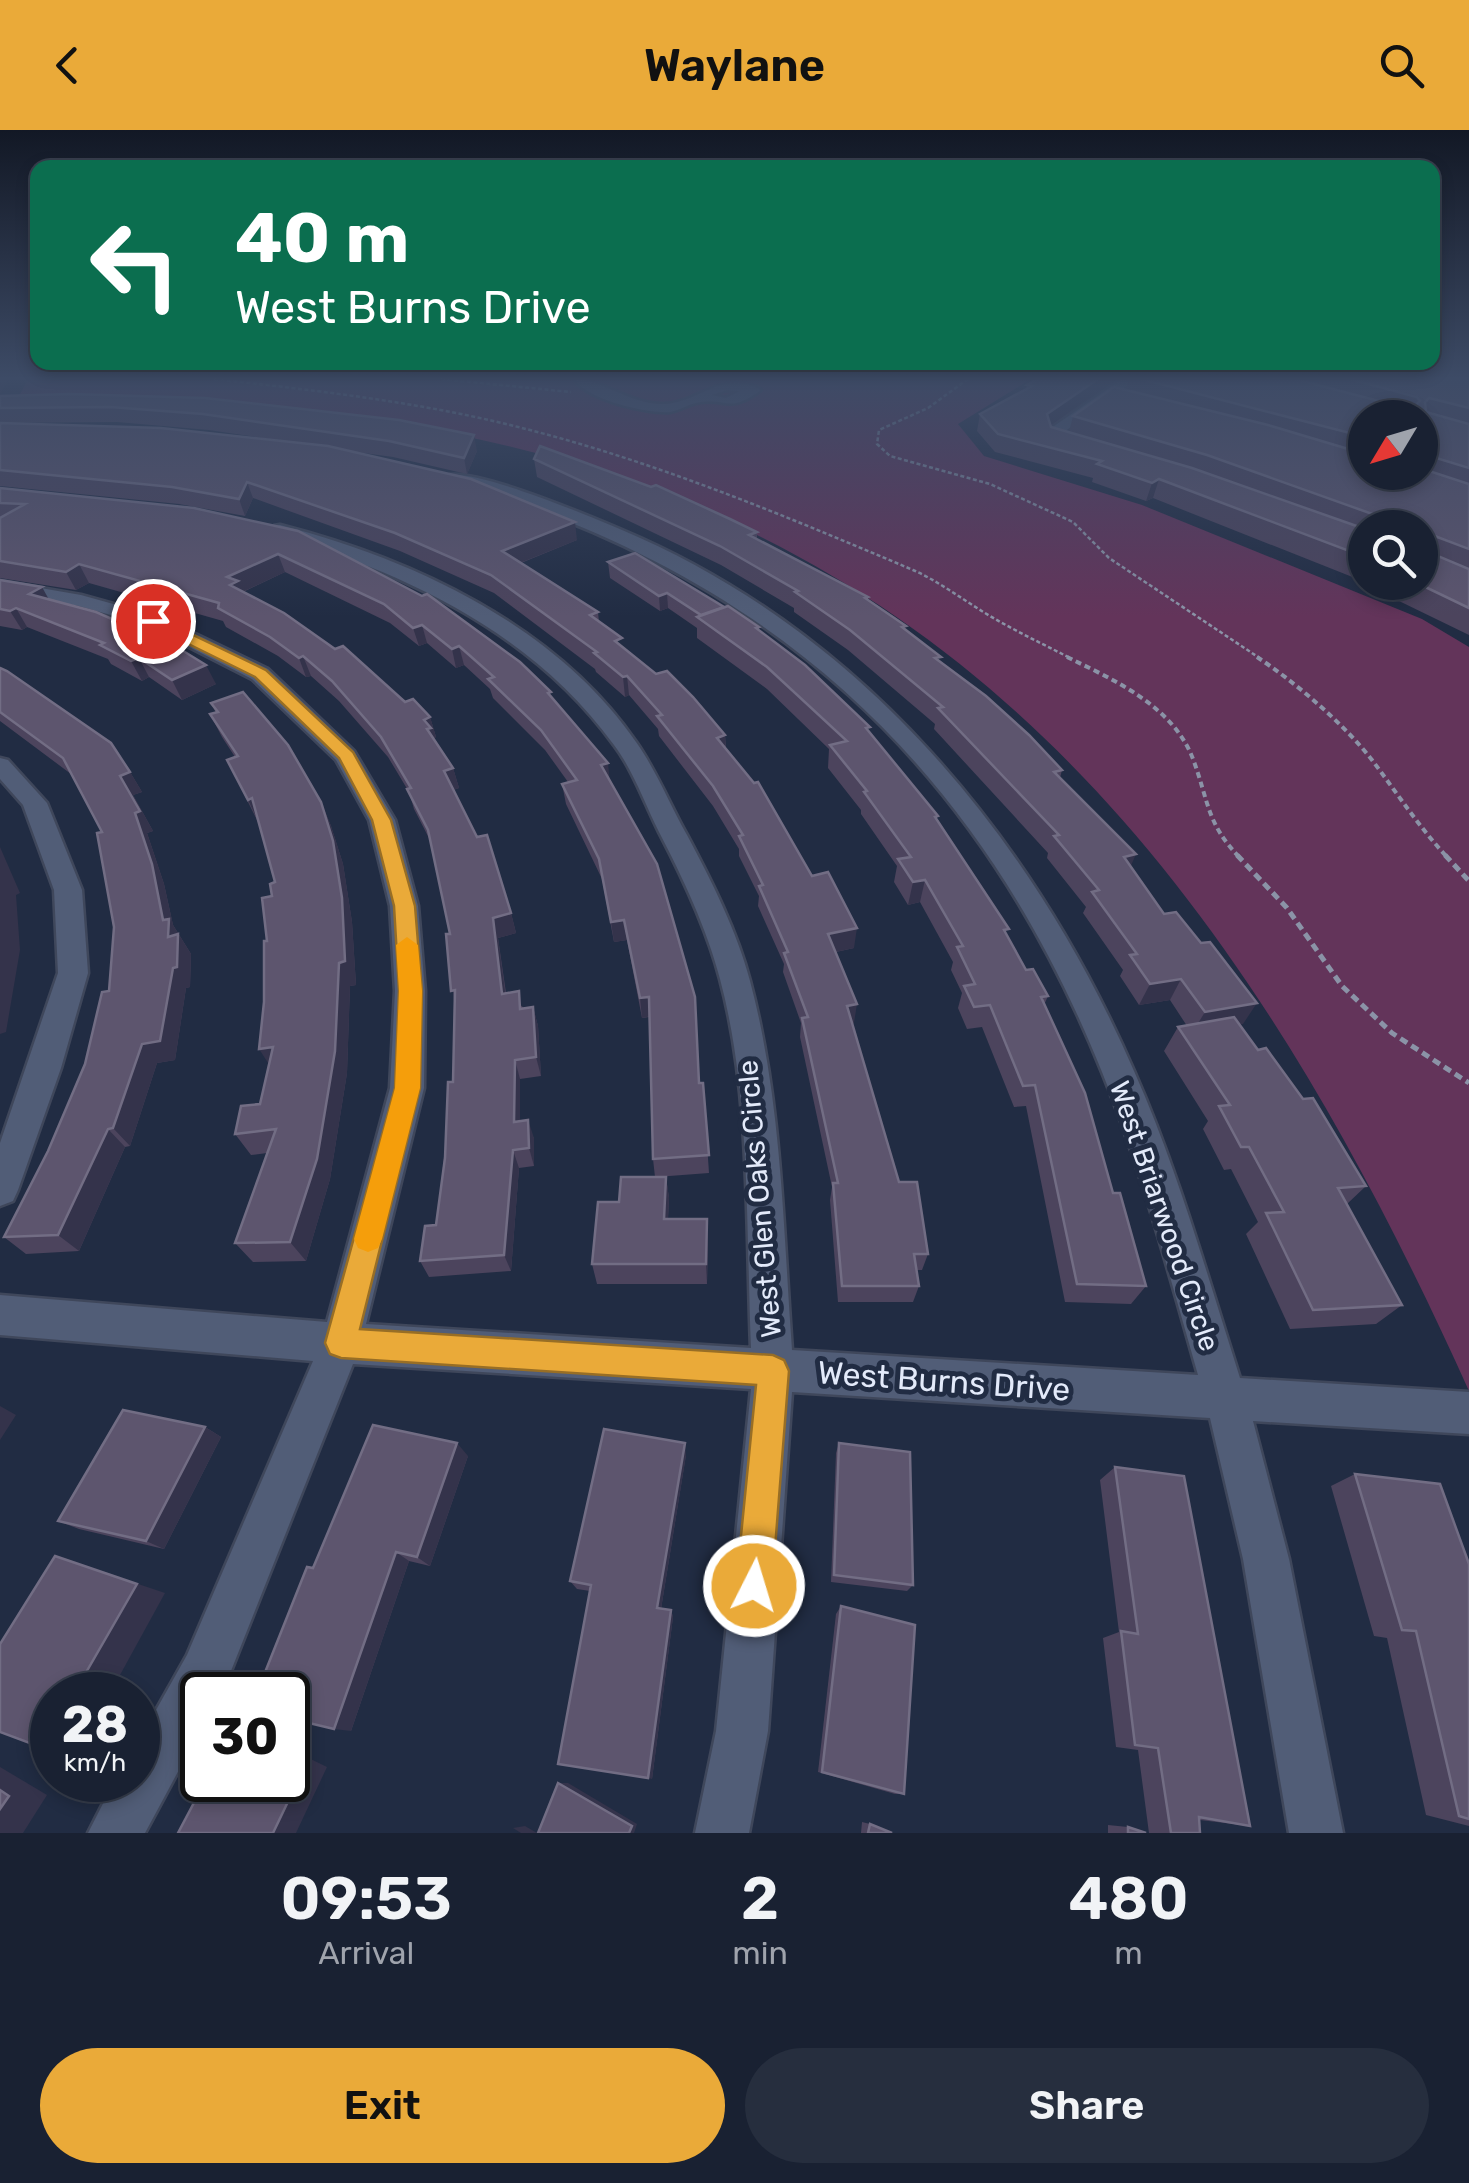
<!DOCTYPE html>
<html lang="en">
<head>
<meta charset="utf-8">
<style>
	body { margin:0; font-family:Rubik,sans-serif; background:#262e3e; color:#f1f3f6; height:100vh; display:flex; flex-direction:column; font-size:38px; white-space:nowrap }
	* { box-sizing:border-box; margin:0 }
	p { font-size:32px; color:#9fa3ac }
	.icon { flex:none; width:55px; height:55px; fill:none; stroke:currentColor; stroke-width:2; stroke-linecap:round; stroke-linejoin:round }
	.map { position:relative; height:1703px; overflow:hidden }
	.drawer { display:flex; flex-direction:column; background:#192132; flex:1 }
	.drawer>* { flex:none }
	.hud { position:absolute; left:30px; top:30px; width:1410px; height:210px; border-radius:20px; box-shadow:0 5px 15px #0003,0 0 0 2px #373e4d; background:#0b6e4f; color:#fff; overflow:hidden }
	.needle { width:65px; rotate:232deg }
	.buttons { position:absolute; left:1348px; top:270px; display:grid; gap:20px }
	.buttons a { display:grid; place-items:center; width:90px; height:90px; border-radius:50%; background:#192132; box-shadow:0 5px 15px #0003,0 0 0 2px #373e4d; font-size:50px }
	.speed { position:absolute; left:30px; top:1542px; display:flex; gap:20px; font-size:50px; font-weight:700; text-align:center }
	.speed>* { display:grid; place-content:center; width:130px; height:130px; border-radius:50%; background:#192132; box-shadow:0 5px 15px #0003,0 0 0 2px #373e4d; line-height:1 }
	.speed small { font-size:25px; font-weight:400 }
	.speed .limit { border:5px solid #111; border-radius:15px; background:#fff; color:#111 }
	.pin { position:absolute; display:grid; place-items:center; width:85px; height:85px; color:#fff; margin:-42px; border:5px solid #fff; border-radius:50%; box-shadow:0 2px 10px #0007 }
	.me { position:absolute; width:110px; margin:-55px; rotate:5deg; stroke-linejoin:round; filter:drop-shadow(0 0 8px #0008) }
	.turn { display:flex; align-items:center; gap:35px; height:210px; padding:0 40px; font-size:45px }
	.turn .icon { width:130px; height:130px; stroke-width:2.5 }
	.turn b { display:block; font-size:70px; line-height:85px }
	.eta { display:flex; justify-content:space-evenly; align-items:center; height:170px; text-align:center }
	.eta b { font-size:60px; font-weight:600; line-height:70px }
	.action { display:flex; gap:20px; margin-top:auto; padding:20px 40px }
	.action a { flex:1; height:115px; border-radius:60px; background:#eaaa39; color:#111; font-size:40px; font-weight:600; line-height:115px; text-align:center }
	.action a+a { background:#262e3e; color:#f1f3f6 }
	header { display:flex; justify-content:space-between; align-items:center; height:130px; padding:0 40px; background:#eaaa39; color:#111; font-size:45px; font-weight:600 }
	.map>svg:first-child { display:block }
</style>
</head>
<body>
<header><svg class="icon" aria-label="back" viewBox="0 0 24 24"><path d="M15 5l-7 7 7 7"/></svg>Waylane<svg class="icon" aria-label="search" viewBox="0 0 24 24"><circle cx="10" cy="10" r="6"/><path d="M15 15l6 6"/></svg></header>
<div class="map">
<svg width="1469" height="1703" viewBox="0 0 1469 1703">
	<rect width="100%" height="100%" fill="#212c43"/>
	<!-- green -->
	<path fill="#63345a" d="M28,249H1031L958,294L984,326L1142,375L1422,489L1469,517V1261C1258,793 987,408 453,304C407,296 357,297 310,293C212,286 114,279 16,272Z"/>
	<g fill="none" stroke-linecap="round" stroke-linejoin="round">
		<defs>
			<g id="minor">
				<path d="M575,249C601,249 631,275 664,274C699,273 724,238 761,260C730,283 729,269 701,272C690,273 681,280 670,282C648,284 584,269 575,249ZM727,260L740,261L726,268L712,265Z"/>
				<path d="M1122,249H1136L1060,305L1083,314V320L1048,311L1047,301Z"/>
				<path d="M450,345C482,341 589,386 622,400C861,501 1032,707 1134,941C1178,1040 1207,1145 1240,1248L1469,1262V1304L1253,1291L1289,1429L1343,1703H1289L1243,1429L1210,1288L792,1262L768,1601L749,1703H695L716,1601L751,1259L353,1234L223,1561L220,1565H202V1597L145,1703H88L115,1650H138V1612L187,1525L313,1231L0,1205V1165L327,1192L390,958L395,861L390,776L369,690L336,630L252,549L146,495L79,476L0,463V451L81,465L160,487L268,539L354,621L395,690L418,776L425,861L424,958L366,1194L751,1218C746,1098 751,965 720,849C707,799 683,748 659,702C645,674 633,640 614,615C532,502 404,442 274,404V396L280,395C413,429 556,496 636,612C656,640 670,675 687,705C711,750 737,801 750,851C782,971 783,1098 792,1220L1198,1245C1169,1144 1142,1041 1102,942C978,634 770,443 450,351Z"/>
				<path d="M0,628L8,630L47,673L82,760L88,843L61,938L18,1060L13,1071L0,1076V1013L58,843L54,760L23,675L0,649Z"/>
			</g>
		</defs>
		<!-- minor casing -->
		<use href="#minor" stroke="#3f475b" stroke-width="5"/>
		<!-- path-far2 -->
		<g stroke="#8b93a7" stroke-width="2.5" stroke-dasharray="4 2.5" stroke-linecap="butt">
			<path d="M214,249C312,260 411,271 506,294C647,328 781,384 913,440C938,451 962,469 985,483C1013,500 1043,514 1072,529"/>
			<path d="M441,249L571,262"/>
			<path d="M968,249L928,278L879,300L877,314L890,326L990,354L1073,392L1109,428L1261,529"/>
		</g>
		<!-- path-far1 -->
		<g stroke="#8b93a7" stroke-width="4" stroke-dasharray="6 4" stroke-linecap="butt">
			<path d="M1067,527C1114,550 1173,576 1193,629C1209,672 1206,692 1239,727"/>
			<path d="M1257,527C1295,552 1344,594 1372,630C1397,663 1419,697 1447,727"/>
		</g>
		<!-- path -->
		<g stroke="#8b93a7" stroke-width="5" stroke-dasharray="8 5" stroke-linecap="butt">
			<path d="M1237,725L1287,778L1342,856L1392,903L1469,953"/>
			<path d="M1445,725L1469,751"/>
		</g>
		<!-- minor -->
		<use href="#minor" fill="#515d77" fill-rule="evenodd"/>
	</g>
	<!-- wall -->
	<g fill="#4c445d" fill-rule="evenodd">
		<path d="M1038,249H1116L1051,296L1069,302L1073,286L1126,260L1129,249H1469V505L1399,471L1401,467L1367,452H1420V398H1365V452L1153,368L1146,371L1092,352L1093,348L995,322L977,301L980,284L1026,259L1027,255ZM1365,288H1420V342H1365Z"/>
		<path d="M70,264L477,321L467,344L393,327L341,320L577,410L521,433L598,482L599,492L623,518L725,605L726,618L854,818L836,822L854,893L852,894L899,1052L928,1124L922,1140H917L919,1156L913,1172H838L830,1070L832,1057L800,907L801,893L783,842L784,834L758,776L759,766L739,726V719L713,676L659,606L658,599L629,565L625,567L596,542L595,539L494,463L400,421L253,368L245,386L179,374L0,356V266ZM117,292L209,300L297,313L3,293Z"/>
		<path d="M534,329L757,402V410L868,470L905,499L1062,640L1060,648L1131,737L1243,894H1239L1258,920L1366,1056L1347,1074L1402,1175L1376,1194L1290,1199L1246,1104L1258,1092L1231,1039L1224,1040L1203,999L1208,991L1164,921L1178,897L1187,896L1170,870L1139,875L1120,846L1123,840L1083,783L1086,777L1047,728L1048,723L934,599L935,594L848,520L794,482V478L721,435L537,347Z"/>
		<path d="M0,358L298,401L552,568L610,651L699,953H703L709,1043L656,1047H666L669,1068L668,1089L708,1110L707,1154H597L592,1134L619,1072L655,1047L653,1029L649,887L642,888L627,810L614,812L602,749L566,674L562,654L568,652L545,620L493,568L490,559L464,535L456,538L427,513L419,516L390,493L285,442L243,462L430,587L436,607L434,608L453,638L459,658L453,660L511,783L516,803L498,808L506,863L524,878L533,877L538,896L541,946L520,949V991L534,1008V1036L519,1038L511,1141L429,1147L420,1131L436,1095L453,952L454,871L450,804L431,712L414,679L409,662L388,627L339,571L311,546L306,547L278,526L226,497L223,491L89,453L76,460L0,448Z"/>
		<path d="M608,432L759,500L869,602L938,690L1007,806L1026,840L1048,866L1044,875L1146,1156L1131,1174L1065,1172L1026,976L1014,977L982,897L967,899L958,878L962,863L951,840L953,832L920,772L908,775L894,752L897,736L861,684V680L828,638L829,619L767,559L697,508V498L668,478L660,481L610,448Z"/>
		<path d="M0,450L49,470L216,554L182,570L149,547L142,551L111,534L108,529L27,497L22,500L0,496Z"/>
		<path d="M0,538L130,642L142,662L133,665L153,701L147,703L164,754L173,795L191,824L190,857L186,858L175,930L157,933L130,1016L125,1017L79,1121L26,1124L4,1107L48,1021L85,934L109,861L114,797L102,702L71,644L0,591Z"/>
		<path d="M211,573L321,672L331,696L343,734L352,792L356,855L350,856L347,943L330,1049L306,1131L253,1132L235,1113L267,1023L251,1025L235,1004L260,974L269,934L264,872L267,811L272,766L275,752L258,692L227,630L235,627L222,607L210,584L216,583Z"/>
		<path d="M205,1297L221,1307L164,1419L79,1399L58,1391Z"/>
		<path d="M839,1313L913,1455L907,1461L831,1452L836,1323Z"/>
		<path d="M686,1325L661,1479L671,1480L673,1487L652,1649L590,1461L577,1459L570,1451Z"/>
		<path d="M468,1326L430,1436L409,1431L351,1601L313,1438Z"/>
		<path d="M1115,1337L1250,1696L1200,1690V1703H1149L1138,1620L1116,1617L1103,1508L1119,1502L1100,1350Z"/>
		<path d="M1355,1344L1469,1434V1696L1426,1685L1387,1508L1374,1506L1331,1356Z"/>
		<path d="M841,1476L904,1664H895L818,1642L836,1484Z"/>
		<path d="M862,1692L870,1694L892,1703H861Z"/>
		<path d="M1108,1695L1128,1697L1146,1703H1108Z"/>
	</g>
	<!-- shaded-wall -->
	<g fill="#34334b">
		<path d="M0,249H8L0,265Z"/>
		<path d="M1098,249H1116L1043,301L1047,284Z"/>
		<path d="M474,305L477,321L467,344L464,328Z"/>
		<path d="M1159,349L1153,368L1146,371L1152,353Z"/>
		<path d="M247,352L253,368L245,386L239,369Z"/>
		<path d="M575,392L577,410L505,439L502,421Z"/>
		<path d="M278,424L285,442L242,462L238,473L227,447Z"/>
		<path d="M79,434L89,453L76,460L66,442Z"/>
		<path d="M42,457L52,475L29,464Z"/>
		<path d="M667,463L668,478L660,481L659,466Z"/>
		<path d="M16,478L27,497L22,500L10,481Z"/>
		<path d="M422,495L427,513L419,516L413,498Z"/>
		<path d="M459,516L464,535L456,538L452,519Z"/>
		<path d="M303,526L311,546L306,547L299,528Z"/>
		<path d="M139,528L149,547L142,551L131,531Z"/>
		<path d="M206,535L216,554L182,570L172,550Z"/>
		<path d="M627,546L629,565L625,567L623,547Z"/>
		<path d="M430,587L436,607L434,608L436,617L424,590Z"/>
		<path d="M725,605L726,625L717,608Z"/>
		<path d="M608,633L610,653L601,635Z"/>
		<path d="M453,638L459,658L450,661L444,641Z"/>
		<path d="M130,642L142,662L133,665L153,701L147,703L164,754L173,795L191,824L190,857L186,858L175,930L157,933L130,1016L113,998L168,807L120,646Z"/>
		<path d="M252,668L259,693L248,670Z"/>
		<path d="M321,672L331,696L343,734L352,792L356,855L350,856L347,943L330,1049L306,1131L290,1112Z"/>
		<path d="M0,717L20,763L16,765L20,820L6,902L0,904Z"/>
		<path d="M1136,724L1127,745L1124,727Z"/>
		<path d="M925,750L920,772L908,775L913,752Z"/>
		<path d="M511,783L516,803L498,808L508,883L502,864L493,788Z"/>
		<path d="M624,790L627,810L614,812L611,792Z"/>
		<path d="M857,798L854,818L826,824L828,804Z"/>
		<path d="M1181,849L1170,870L1139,875L1150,854Z"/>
		<path d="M649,867L651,886L642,888L640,868Z"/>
		<path d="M1257,873L1243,894L1192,903L1205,882Z"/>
		<path d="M857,874L854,893L844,895L847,876Z"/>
		<path d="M533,877L538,896L541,946L536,927Z"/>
		<path d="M273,917L274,942L259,919Z"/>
		<path d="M515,930L520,949V1010L514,992Z"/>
		<path d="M528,990L534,1008V1036L529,1018Z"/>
		<path d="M108,999L125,1017L79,1121L58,1105Z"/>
		<path d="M513,1020L519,1038L511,1141L504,1125Z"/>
		<path d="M666,1047L669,1068L667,1110L664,1089Z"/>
		<path d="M707,1089L708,1110L707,1154L706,1134Z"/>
		<path d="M0,1276L16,1285L0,1310Z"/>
		<path d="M205,1297L221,1307L164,1419L146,1411Z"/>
		<path d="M457,1313L468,1326L430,1436L417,1427Z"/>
		<path d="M685,1313L686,1325L660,1485L657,1478Z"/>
		<path d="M396,1422L409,1431L351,1601L334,1599Z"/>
		<path d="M55,1426L165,1463L109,1565H73Z"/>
		<path d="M671,1480L673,1487L652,1649L648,1648Z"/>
		<path d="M52,1602V1619L43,1618Z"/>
		<path d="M288,1618L327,1637L296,1703H273L288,1628Z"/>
		<path d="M0,1637L47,1665L23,1703H0Z"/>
		<path d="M558,1653H568L637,1694L634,1703H629Z"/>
		<path d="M525,1696L537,1703H521L513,1698Z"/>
	</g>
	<!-- building -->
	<g fill="#5d556e" stroke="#726d84" stroke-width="2.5">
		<path d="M1038,249H1098L1047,284L1051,297L1192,338L1365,399V427L1159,349L1152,353L1097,334L1102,331L998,304L980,284L1032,256L1027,255Z"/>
		<path d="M1141,249H1295L1390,274L1416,275L1420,271L1417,267L1350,249H1469V278L1429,268L1425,272L1426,282L1469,294V338L1420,323V288H1365V307Z"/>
		<path d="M1114,257L1268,295L1365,324V342H1420V338L1469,354V419L1432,405L1427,408L1428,422L1469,439V478L1415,452H1420V398H1379L1378,386L1207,325L1073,286Z"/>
		<path d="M70,264L205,268L399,290L474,305L464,328L389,311L203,284L110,277L0,278V266Z"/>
		<path d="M0,293L161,298L328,316L471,349L575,392L502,421L598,482L590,485L622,508L615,511L656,544L667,541L693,567L725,605L717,608L754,653L758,652L812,746L828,742L857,798L828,804L857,874L847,876L899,1052H917L928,1124H914L919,1156H842L833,1053H838L802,888L808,887L784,823L788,822L759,756L763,755L739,706L743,705L713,656L657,586L662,585L627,546L623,547L594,523L597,522L491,445L395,403L247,352L239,369L172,357L0,340Z"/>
		<path d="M540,316L651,357L656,355L730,389L757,402L749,405L868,467L865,468L906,496L902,497L941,527L935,528L986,566L1029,605L1062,640L1054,642L1136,724L1124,727L1164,784L1176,782L1201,813L1210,812L1257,873L1205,882L1181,849L1150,854L1130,825L1137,824L1092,762L1099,760L1054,706L1059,705L938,578L943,577L850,500L795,462L798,461L720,416L534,329Z"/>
		<path d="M0,358L194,378L298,401L422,466L427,464L520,532L551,562L548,563L608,633L601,635L657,734L695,867L699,953H703L709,1025L653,1029L649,867L640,868L624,790L611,792L599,729L562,654L577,650L541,600L488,549L494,547L459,516L452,519L422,495L413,498L384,474L278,424L227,447L238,451L230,455L284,483L335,519L343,516L405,572L413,569L430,587L424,590L431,598L427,599L453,638L444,641L477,707L487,705L511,783L493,788L502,864L519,861L520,879L533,877L536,927L515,930L514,992L528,990L529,1018L513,1020L504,1125L420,1131L425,1096L436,1095L445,1028L448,952H453L455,860L451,861L446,804H450L428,700L407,659L411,658L381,607L332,551L303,526L299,528L270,507L218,478L219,473L79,434L66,442L0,431V388L25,374L0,373Z"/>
		<path d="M635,423L724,477L701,485L667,463L659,466L608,432Z"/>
		<path d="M0,450L42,457L29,464L96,482L180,519L206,535L172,550L139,528L131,531L100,515L104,513L16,478L10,481L0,479Z"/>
		<path d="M728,476L759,497L756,498L805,535L870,597L866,598L938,686L935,687L1009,799L1004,800L1026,840L1033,839L1048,866L1041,867L1085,963L1113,1063H1120L1146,1156L1077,1154L1035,955L1023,956L990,875L974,877L964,856L975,854L957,817L963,816L925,750L913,752L898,729L911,727L864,662L867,661L830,615L847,611L767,537L697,487Z"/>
		<path d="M0,538L7,541L111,613L130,642L120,646L140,681L135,683L152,734L163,790L169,789L168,807L178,804L177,837L173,838L160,911L142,914L113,998L108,999L58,1105L4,1107L48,1021L85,934L102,862L109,861L114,797L97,703L102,702L63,628L0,582Z"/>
		<path d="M243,562L288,615L321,672L333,711L342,768L345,831L339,833L335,921L317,1029L290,1112L235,1113L276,999L235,1004L241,976L260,974L273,917L259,919L264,872V811H267L262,768L272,766L270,754L275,752L252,668L248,670L227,630L238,626L210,584L218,582L211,573Z"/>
		<path d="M1234,887L1258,920L1266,918L1303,969L1313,968L1366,1056L1338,1058L1402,1175L1313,1180L1266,1083L1284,1082L1249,1017H1241L1219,976L1230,975L1178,897Z"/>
		<path d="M621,1047H666L664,1089H707L706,1134H592L598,1072H619Z"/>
		<path d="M123,1280L205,1297L146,1411L58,1391Z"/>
		<path d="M373,1295L457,1313L417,1427L396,1422L334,1599L288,1588V1565H256L307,1437L313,1438Z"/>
		<path d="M604,1299L685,1313L657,1478L671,1480L648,1648L558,1634L591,1455L570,1451Z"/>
		<path d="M839,1313L910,1322L913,1455L834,1445Z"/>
		<path d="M1115,1337L1184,1346L1250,1696L1199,1687L1200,1703H1171L1158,1618L1135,1615L1121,1501L1138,1504Z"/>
		<path d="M1355,1344L1440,1354L1469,1434V1689L1459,1686L1416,1501L1402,1500Z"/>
		<path d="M55,1426L137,1454L73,1565H52V1602L43,1618L0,1602V1514Z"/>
		<path d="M841,1476L915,1495L904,1664L822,1642Z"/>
		<path d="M288,1628L305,1636L273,1703H178L206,1650H288Z"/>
		<path d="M558,1653L632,1696L629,1703H538Z"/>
		<path d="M0,1660L9,1666L0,1679Z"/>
		<path d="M870,1694L892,1703H868Z"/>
		<path d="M1128,1697L1146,1703H1128Z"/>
	</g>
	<!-- sky -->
	<linearGradient id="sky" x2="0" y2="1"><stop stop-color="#121825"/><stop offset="0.51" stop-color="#3d4b66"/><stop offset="1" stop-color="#3d4b66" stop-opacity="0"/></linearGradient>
	<rect width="1469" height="487" fill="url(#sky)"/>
	<!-- route -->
	<path fill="#eaaa39" stroke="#986e25" stroke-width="2.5" d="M148,488H158L266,540L353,622L391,690L415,776L422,861L420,958L360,1199L773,1225L784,1230L789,1241L772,1456L767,1469L754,1474L742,1469L736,1456L756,1255L341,1228L330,1224L325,1213L395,958L399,861L394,776L372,690L339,628L255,547L148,494Z"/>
	<!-- slow -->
	<path fill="#f59e0b" d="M407,807L418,815L422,861L420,958L382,1109L378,1118L368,1122L358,1118L354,1109L395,958L399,861L396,815Z"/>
	<g text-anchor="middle" stroke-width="10" stroke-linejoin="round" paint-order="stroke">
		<!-- street labels -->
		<g font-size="28" fill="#e3eafa" stroke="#212c43">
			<text transform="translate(759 1069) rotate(-95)" y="10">West Glen Oaks Circle</text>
			<text transform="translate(1165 1086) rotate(71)" y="10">West Briarwood Circle</text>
		</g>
		<!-- near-street labels -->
		<g font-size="32" fill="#e3eafa" stroke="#212c43">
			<text transform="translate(944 1251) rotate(4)" y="11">West Burns Drive</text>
		</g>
	</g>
</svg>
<div class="buttons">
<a><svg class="needle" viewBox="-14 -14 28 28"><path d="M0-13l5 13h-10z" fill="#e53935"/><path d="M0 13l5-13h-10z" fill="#9fa3ac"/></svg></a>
<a><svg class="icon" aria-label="search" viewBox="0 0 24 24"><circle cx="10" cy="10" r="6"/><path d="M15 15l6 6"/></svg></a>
</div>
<div class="speed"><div>28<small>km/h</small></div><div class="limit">30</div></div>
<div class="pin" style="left:153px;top:491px;background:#d93025"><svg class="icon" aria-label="arrive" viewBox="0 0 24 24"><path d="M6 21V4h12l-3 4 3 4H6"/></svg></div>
<svg class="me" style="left:754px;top:1456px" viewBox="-20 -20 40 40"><circle r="17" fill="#eaaa39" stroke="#fff" stroke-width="3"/><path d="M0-11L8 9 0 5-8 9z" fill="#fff"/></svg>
<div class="hud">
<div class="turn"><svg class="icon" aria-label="left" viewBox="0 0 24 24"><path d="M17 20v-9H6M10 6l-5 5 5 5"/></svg><div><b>40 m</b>West Burns Drive</div></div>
</div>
</div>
<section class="drawer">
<div class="eta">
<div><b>09:53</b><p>Arrival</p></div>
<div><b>2</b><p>min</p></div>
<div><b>480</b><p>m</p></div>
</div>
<div class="action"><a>Exit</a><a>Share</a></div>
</section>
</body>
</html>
